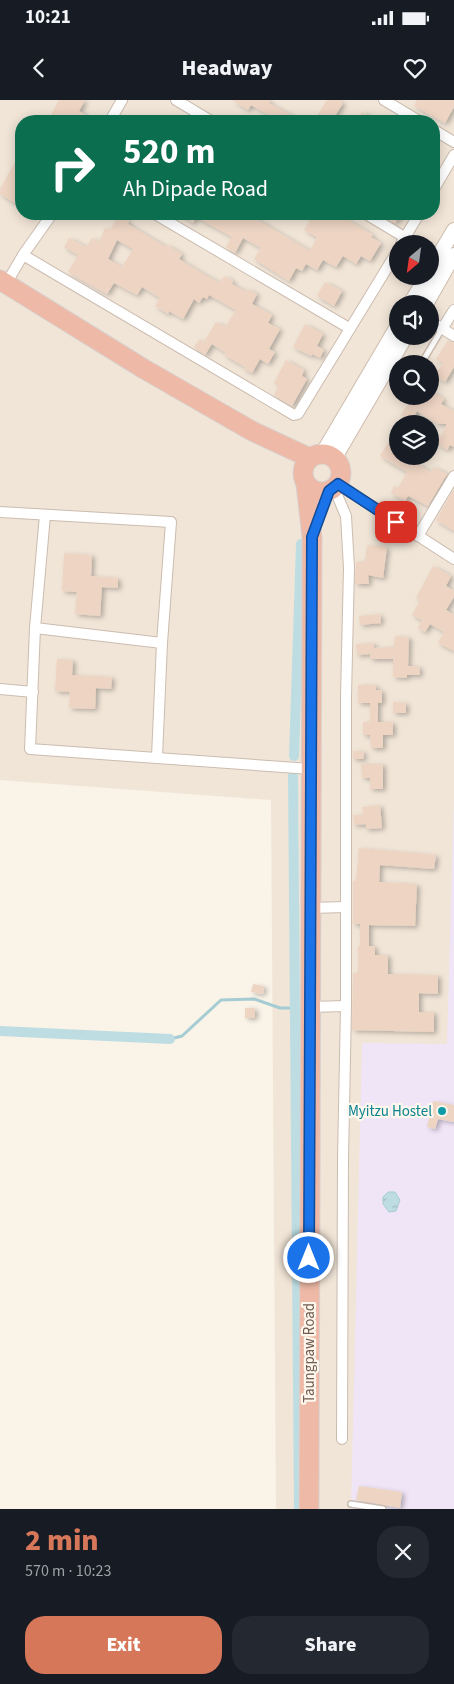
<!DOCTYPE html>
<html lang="en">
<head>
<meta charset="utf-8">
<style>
	body { margin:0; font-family:"Source Sans 3",sans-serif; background:#242831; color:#f1f3f6; height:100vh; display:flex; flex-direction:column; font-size:19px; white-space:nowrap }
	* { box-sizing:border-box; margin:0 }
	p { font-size:16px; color:#9ea1a6 }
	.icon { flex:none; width:28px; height:28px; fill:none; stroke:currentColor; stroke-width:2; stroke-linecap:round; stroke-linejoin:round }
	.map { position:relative; height:1409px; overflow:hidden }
	.side { display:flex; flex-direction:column; background:#171b24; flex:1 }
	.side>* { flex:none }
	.guide { position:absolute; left:15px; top:15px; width:425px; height:105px; border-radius:20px; box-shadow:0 2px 12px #0003; background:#0b6e4f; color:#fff; overflow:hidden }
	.needle { width:32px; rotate:209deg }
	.buttons { position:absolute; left:389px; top:135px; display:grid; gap:10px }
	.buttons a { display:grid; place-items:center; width:50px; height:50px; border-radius:50%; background:#171b24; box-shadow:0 2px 12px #0003; font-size:25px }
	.pin { position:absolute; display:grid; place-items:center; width:42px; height:42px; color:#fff; margin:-21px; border-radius:10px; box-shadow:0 2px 8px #0006 }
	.me { position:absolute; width:55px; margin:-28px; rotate:0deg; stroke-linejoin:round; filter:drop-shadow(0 0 4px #0008) }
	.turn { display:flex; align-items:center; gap:18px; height:105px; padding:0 25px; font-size:22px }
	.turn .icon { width:65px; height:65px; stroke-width:2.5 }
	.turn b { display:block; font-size:35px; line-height:42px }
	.round { display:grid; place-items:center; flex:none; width:52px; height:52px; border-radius:20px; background:#242831 }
	.summary { display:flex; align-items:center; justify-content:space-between; height:85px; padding:0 25px }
	h1 { font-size:30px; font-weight:800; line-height:38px; color:#d7775a }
	.cta { display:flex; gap:10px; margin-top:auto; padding:10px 25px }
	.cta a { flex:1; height:58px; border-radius:20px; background:#d7775a; color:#fff; font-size:20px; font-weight:800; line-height:58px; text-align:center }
	.cta a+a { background:#242831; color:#f1f3f6 }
	.status { display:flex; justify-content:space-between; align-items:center; height:35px; padding:0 25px; background:#171b24; direction:ltr }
	.status svg { height:14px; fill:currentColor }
	header { display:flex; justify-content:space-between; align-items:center; height:65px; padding:0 25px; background:#171b24; font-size:22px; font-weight:800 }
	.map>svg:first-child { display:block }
</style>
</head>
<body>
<div class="status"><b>10:21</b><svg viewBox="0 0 49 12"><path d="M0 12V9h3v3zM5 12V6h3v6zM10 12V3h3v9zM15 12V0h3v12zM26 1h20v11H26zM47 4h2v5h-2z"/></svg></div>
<header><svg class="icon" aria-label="back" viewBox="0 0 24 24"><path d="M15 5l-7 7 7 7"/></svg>Headway<svg class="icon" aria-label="heart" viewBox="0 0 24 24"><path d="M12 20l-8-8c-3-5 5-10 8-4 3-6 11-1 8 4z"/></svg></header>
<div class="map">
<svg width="454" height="1409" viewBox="0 0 454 1409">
	<defs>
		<pattern id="water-ripples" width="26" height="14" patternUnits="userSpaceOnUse" patternTransform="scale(1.25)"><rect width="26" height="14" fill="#bedde2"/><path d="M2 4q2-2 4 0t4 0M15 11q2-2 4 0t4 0" fill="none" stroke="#9fb6ba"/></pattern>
		<filter id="shadow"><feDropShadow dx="3" dy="2" stdDeviation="2.5" flood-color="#0004"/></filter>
	</defs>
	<rect width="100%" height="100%" fill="#faf3e8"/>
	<!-- residential -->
	<path fill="#f1e5d7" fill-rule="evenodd" d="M0,0H454V1409H276L271,700L0,680ZM21,21H434V114H21ZM398,144H430V176H398ZM398,204H430V236H398ZM398,264H430V296H398ZM398,324H430V356H398Z"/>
	<!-- education -->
	<path fill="#f0e5f7" d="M454,696V1409H351L362,943L447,944Z"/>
	<!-- water -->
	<path fill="url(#water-ripples)" stroke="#a6ccd3" d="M388,1092H395L400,1100L396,1111L389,1112L383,1104V1097Z"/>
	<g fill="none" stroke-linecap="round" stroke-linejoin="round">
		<!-- stream -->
		<path stroke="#a6ccd3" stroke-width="3" d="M170,939L182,936L221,900L254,899L280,908H295"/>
		<!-- canal -->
		<g stroke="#bedde2" stroke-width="10">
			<path d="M294,656L301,444"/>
			<path d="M293,676L299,1409"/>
			<path d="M0,931L170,939"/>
		</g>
	</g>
	<!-- building -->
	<g fill="#edd4c3" fill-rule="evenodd" filter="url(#shadow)">
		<path d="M59,0H85L79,11L86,15L83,21H62L51,15Z"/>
		<path d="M232,0H270L269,3L301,21H266L269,15L251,5L248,10Z"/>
		<path d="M327,0H338L343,3L332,21H314Z"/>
		<path d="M417,0H454V7L445,23L414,6Z"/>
		<path d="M362,12L377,21H356Z"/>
		<path d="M21,52V107L0,94V89Z"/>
		<path d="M178,114H248L310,151L317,137L304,130L314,114H338L373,135L371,137L381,143L370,161L361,156L356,164L343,156L336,167L323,160L317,170L306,164L302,171L296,168L289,181L254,159L261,148L243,138L235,153L226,147L232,137L196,117L193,123Z"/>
		<path d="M379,114H401L395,123Z"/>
		<path d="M118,116L129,121L128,124L166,147L167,145L182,154L179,159L205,175L220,183L224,176L233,181L232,184L246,192L248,189L257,194L252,204L272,215L268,223L280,229L269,249L275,252L268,264L260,259L252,273L244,269L245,267L224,255L226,253L212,244L205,255L194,247L200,239L204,242L216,222L225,227L236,210L209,195L207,199L203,197L199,203L194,199L183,219L169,211L168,214L155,206L160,198L142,187L137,195L114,183L107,194L68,172L78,155L64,147L69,138L86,147L92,138L99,142L105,128L110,130ZM117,140L133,149L122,167L108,159Z"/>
		<path d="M325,182L342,191L334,206L317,196Z"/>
		<path d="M305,224L323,234L317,246L324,250L320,258L312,254L311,256L293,247Z"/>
		<path d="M448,240L454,243V267L445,282L435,276L443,263L436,259Z"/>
		<path d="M286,260L304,270L302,276L307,279L292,306L274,295L279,286L274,283Z"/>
		<path d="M430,291L444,299L441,304L454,311V347L450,345L447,350L437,344L447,324H438L417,311L410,324H399L403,316L401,314L414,296H430Z"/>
		<path d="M398,327V356H410L408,359L431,372L434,367L447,374L428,406L408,396L405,401L391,393L394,386L398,388L407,372L380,356Z"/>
		<path d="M454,389V431L436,420Z"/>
		<path d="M367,445L387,447L383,478L368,475L369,484H355L356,462L365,461Z"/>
		<path d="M64,453L92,455L91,476L118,478V488L102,487L100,516L75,514L77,492L62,491Z"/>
		<path d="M433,466L451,476L446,486L454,491V497L446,510L454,515V551L438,543L444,532L430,524L425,532L418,528L422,520L412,515L420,500L416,498Z"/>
		<path d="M380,514L381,523L360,525L359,516Z"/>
		<path d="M395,536L409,537L408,566H419L420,575H407V578L393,577V559H370V554L357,555L356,544L374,543V548L394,547Z"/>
		<path d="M57,559L73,560L72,575L112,577L111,589L96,588L95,609L69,608L70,592L55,591Z"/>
		<path d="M358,585H376V590H382V603H378V622H393V635H383V648H371L370,635H363V622H370V603H358Z"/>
		<path d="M393,602L406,603V613H393Z"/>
		<path d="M353,651H363L364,659H353Z"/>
		<path d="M361,664H383V689H370V678H362Z"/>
		<path d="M380,705L382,728L366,729V724L354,725L353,715H363L362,707Z"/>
		<path d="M359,748L436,755L434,769L380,765L379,782L417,784L415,826L369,825V846H375V855H388V874L438,875V894L419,893V912H434V932L352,930L353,873H358V846H360V824H353V781H356Z"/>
		<path d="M253,884L264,886L263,894L251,892Z"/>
		<rect x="245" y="908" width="10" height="10"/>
		<path d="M433,1001L454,1005V1022L438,1019L435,1029L427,1027Z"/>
		<path d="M359,1386L402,1392L400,1408L356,1400Z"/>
	</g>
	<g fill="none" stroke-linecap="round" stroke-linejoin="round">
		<defs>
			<g id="lane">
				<path d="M421,264L442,229"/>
				<path d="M351,1404L383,1409"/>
			</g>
			<g id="street">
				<path d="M176,0L211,21"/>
				<path d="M384,0L419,21"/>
				<path d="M110,21L122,0"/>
				<path d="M434,30L454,42"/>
				<path d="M434,89L454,55"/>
				<path d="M155,114L349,228"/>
				<path d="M366,114L416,144"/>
				<path d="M401,144L419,114"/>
				<path d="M23,155L294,315L298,314L398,150"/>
				<path d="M6,184L23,155L52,114"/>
				<path d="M430,221L454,236"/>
				<path d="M442,229L454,210"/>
				<path d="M338,384L454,459"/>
				<path d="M334,388L346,416L349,468L346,596V906L343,1059L342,1339"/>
				<path d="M0,412L171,422L162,543L157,657"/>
				<path d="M45,415L35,528L30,649L311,669"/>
				<path d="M418,436L454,376"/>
				<path d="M35,528L162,543"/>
				<path d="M0,589L33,592"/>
				<path d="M310,808L346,807"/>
				<path d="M310,907L346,906"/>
			</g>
			<g id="secondary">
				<path d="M430,170L454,130"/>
				<path d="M410,204L427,176"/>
				<path d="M426,204L454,155"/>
				<path d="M322,354L398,225"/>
				<path d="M334,359L406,236"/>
			</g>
			<g id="highway">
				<path d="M0,180L144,269L252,331L310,358"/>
				<circle cx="322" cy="373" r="19"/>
				<path d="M306,385L312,437L309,1409"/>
			</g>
		</defs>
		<!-- lane casing -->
		<use href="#lane" stroke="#cbbcaf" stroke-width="8"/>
		<!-- street casing -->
		<use href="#street" stroke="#cbbcaf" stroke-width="12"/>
		<!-- secondary casing -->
		<use href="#secondary" stroke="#cebcad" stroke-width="16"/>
		<!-- highway casing -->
		<use href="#highway" stroke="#d8d1ce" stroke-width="21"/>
		<!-- lane -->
		<use href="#lane" stroke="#fff" stroke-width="5"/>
		<!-- street -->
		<use href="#street" stroke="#fff" stroke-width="10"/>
		<!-- secondary -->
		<use href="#secondary" stroke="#fff" stroke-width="14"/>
		<!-- highway -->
		<use href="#highway" stroke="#eeb9a6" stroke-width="19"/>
	</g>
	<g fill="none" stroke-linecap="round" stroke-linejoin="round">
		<defs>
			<path id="route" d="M309,1158L312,437L329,391L338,384L396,422"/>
		</defs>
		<!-- route casing -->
		<use href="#route" stroke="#114b97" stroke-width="12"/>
		<!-- route -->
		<use href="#route" stroke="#1a73e8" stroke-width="9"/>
	</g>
	<!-- markers -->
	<circle fill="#0f9aa8" stroke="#fdf7ee" stroke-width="2" cx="442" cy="1011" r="5"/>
	<g text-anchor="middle" stroke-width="4.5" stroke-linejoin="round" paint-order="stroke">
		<!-- culture labels -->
		<g font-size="15" fill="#0d838f" stroke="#fdf7ee" text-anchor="end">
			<text x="432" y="1016">Myitzu Hostel</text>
		</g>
		<!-- street labels -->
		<g font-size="15" fill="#725b4f" stroke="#fdf7ee">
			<text transform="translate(309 1253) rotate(-90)" y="5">Taungpaw Road</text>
		</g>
	</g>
</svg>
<div class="buttons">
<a><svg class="needle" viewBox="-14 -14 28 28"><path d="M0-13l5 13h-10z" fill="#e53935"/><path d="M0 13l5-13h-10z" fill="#9ea1a6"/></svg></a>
<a><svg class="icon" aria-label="sound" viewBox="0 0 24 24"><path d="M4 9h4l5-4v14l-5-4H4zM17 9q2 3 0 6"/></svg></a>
<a><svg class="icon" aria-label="search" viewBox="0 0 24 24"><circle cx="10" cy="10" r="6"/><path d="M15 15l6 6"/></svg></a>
<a><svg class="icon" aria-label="layers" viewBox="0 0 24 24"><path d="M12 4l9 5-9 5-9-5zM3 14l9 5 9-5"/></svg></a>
</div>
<div class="pin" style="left:396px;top:422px;background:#d93025"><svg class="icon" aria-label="arrive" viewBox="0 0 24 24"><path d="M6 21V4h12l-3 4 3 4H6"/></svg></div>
<svg class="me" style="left:309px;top:1158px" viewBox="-20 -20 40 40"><circle r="17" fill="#1a73e8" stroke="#fff" stroke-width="3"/><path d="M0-11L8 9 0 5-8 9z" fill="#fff"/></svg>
<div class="guide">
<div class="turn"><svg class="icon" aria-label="right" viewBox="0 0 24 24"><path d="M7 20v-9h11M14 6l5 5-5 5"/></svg><div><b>520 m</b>Ah Dipade Road</div></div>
</div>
</div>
<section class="side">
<div class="summary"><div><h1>2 min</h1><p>570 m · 10:23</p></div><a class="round"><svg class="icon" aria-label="close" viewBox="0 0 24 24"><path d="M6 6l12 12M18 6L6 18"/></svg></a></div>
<div class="cta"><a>Exit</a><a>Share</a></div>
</section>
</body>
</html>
